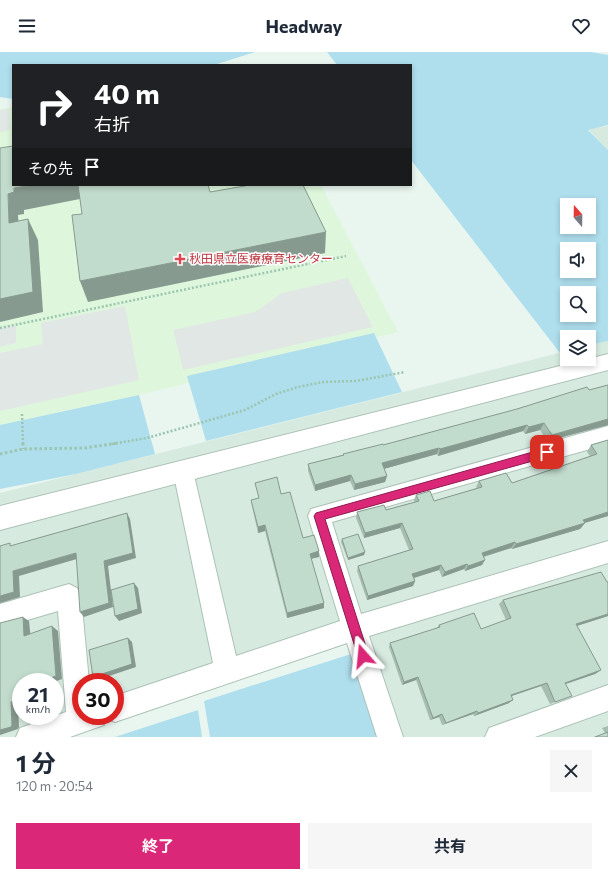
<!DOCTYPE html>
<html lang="ja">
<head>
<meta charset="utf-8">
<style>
	body { margin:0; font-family:Commissioner,"Noto Sans JP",sans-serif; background:#f6f6f7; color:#1f2937; height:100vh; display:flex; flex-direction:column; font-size:15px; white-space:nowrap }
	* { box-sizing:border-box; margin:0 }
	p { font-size:13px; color:#747a83 }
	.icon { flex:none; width:22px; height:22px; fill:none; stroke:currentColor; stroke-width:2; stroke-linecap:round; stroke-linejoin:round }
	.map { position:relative; height:685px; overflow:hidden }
	.sheet { display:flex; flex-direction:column; background:#fff; flex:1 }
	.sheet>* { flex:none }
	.hud { position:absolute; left:12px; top:12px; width:400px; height:122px; border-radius:0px; box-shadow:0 2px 6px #0003; background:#202124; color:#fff; overflow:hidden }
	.needle { width:26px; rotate:340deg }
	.controls { position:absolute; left:560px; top:146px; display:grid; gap:8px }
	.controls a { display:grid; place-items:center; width:36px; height:36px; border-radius:0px; background:#fff; box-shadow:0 2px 6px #0003; font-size:20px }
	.speed { position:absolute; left:12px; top:621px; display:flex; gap:8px; font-size:20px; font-weight:700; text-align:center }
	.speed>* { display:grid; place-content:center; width:52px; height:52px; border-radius:50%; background:#fff; box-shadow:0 2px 6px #0003; line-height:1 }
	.speed small { font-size:10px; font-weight:400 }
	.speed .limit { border:6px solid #d22; background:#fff; color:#111 }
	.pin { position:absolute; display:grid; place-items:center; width:34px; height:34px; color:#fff; margin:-17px; border-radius:8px; box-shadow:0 2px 6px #0006 }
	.me { position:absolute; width:44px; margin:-22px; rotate:342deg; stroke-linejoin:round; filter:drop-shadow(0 0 3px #0008) }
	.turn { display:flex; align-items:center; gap:14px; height:84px; padding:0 16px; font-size:18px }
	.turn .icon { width:52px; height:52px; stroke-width:2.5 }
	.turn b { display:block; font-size:28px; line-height:34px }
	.then { display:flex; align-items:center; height:38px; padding:0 16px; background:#0003; gap:8px; font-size:15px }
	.round { display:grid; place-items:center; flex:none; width:42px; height:42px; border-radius:0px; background:#f6f6f7 }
	.summary { display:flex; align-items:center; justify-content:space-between; height:68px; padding:0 16px }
	h1 { font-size:24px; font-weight:700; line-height:30px }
	.primary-button { display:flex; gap:8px; margin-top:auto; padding:8px 16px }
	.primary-button a { flex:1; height:46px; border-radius:0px; background:#db2777; color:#fff; font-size:16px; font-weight:700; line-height:46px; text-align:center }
	.primary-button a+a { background:#f6f6f7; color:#1f2937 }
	header { display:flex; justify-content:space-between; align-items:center; height:52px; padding:0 16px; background:#fff; font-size:18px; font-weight:700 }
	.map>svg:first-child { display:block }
</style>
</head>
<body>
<header><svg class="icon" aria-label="menu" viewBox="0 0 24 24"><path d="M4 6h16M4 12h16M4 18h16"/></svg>Headway<svg class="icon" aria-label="heart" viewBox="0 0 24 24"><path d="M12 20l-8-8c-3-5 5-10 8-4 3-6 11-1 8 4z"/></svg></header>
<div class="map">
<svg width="608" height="685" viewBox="0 0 608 685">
	<rect width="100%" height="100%" fill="#e9f6f0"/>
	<!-- residential -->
	<g fill="#d7eae0" fill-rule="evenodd">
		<path d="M608,74V98L588,77Z"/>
		<path d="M608,289V685H385L352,588L54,685H0V441L567,299V307H589V293ZM21,630H55V664H21ZM81,630H115V664H81Z"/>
	</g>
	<!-- medical -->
	<path fill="#def7dc" d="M13,55V133H321L398,280L139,343L0,373V57Z"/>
	<!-- green -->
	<g fill="#afdeed" fill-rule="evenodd">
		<path d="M0,0H255L214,13H13V47L0,45Z"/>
		<path d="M327,0H591L608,3V73L588,78L608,98V289L589,293V285H567V299L560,301L411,108V13H337ZM567,153H589V175H567ZM567,197H589V219H567ZM567,241H589V263H567Z"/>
		<path d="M374,281L402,340L206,389L187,324Z"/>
		<path d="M139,343L155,402L76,422L0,437V373Z"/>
		<path d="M351,602L379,685H210L204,649Z"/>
		<path d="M198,658L202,685H115Z"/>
	</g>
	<!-- parking -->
	<g fill="#e1e7e4">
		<path d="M9,57L10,78L0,80V58Z"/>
		<path d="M348,226L373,275L183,318L173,278L255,260L282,241Z"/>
		<path d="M125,254L139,328L0,359V301L43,292L41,271Z"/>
		<path d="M16,273V291L0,295V276Z"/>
	</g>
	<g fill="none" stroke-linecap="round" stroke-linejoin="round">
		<defs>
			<g id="minor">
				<path d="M608,374V392L332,470L361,562L608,489V511L369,584L403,685H377L347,591L115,670L107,667L104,673L70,685H16L20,676L66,660L58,559L0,576V552L69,532L77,536L81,544L89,630H81V664H115V644L213,611L173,419L176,412L183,410L190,412L193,419L236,604L340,569L308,464L311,457Z"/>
				<path d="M608,633V659L535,685H485L489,676Z"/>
			</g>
			<path id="tertiary" d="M608,302V318L0,478V454Z"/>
		</defs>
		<!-- minor casing -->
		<use href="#minor" stroke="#abc2b5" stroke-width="2"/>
		<!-- tertiary casing -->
		<use href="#tertiary" stroke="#abc2b5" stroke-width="2"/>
		<!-- path-far1 -->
		<g stroke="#9bc5ae" stroke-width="2.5" stroke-dasharray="2 2" stroke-linecap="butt">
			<path d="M0,276L346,204"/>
			<path d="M22,362L23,392"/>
			<path d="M112,392L147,386L245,358L276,342L298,335L323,330L356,329L405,320"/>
		</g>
		<!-- path -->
		<g stroke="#9bc5ae" stroke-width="3" stroke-dasharray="2.5 2.5" stroke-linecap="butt">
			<path d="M23,391V397"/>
			<path d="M0,402L23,397L85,396L118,391"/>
		</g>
		<!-- minor -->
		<use href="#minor" fill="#fff" fill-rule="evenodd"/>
		<!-- tertiary -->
		<use href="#tertiary" fill="#fff" fill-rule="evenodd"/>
	</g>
	<!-- wall -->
	<g fill="#a6bdaf">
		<path d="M608,333V373L547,389L540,378L525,382L523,379L438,404L437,402L384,417L387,424L385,430L354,438L350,429L315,439L308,419V412L343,403V402L383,393Z"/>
		<path d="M608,388V464L585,471L580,477L512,497L511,496L484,505L482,513L465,519L464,517L442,525L439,518L414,526L415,529L413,534L367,548L357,519L358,514L409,498L400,476L364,486L356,466L357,460L386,458L414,450V448L416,443L434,449L477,436L476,435L479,429L512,431L590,404L587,400L591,393Z"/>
		<path d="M255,431L281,442L303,486L319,505L311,507L324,556L287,566L265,479L258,481L252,454L251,448L259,446Z"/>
		<path d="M342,487L365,500L364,503L348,508L341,490Z"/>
		<path d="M608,530V564L577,574L601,618L595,622L566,631V646L550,652L541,634L511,644L509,651L474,664L473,662L442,673L439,665L430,668L416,628L402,633L389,595L390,591L436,577L439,573L481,577L506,568L499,552L503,548Z"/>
		<path d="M608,674V685H594L605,681L602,676Z"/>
	</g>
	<!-- shaded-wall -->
	<g fill="#879a8f">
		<path d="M33,133H80L85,146L24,158V162L18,163L20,192L9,171L8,142L14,136Z"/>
		<path d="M28,167L38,188L43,260L0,270V247Z"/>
		<path d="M326,180L325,201L88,250L80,229Z"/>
		<path d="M608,367V373L547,389L552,383Z"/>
		<path d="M544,371L540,378L525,382L529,375Z"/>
		<path d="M527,373L523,379L438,404L440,397Z"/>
		<path d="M439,396L437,402L380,418L382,411Z"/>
		<path d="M351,423L350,429L315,439V433Z"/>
		<path d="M387,424L385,430L354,438L355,432Z"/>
		<path d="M608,460V464L577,473L583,468Z"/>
		<path d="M127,461L130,467L136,506L108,514L113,555L84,565L80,560Z"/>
		<path d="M402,471L400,476L364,486L365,481Z"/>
		<path d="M585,471L580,477L512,497L516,492Z"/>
		<path d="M265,473V479L258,481V475Z"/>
		<path d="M515,490L511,496L479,506L482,501Z"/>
		<path d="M319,499V505L310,507V502Z"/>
		<path d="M365,500L364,503L348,508V506Z"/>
		<path d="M76,501L80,506L19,524L20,545L0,551V544L13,519Z"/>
		<path d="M485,508L482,513L465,519L468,514Z"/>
		<path d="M467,512L464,517L442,525L445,520Z"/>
		<path d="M441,513L439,518L410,527L412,522Z"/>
		<path d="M415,529L413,534L367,548L368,544Z"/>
		<path d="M134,531L138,536L142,561L119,569L115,564Z"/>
		<path d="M324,551V556L287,566V561Z"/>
		<path d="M608,562V564L570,576L576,572Z"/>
		<path d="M23,565L29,569L31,588L24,584Z"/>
		<path d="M52,574L58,579L62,627L54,630H40Z"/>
		<path d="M128,586L132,590L136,615L97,628L93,625Z"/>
		<path d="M601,618L595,622L560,634L565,631Z"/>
		<path d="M418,625L416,628L402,633L404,630Z"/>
		<path d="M547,631L541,634L506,646L511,643Z"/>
		<path d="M21,646V651L18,652L19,675L18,677L0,683V678L11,650Z"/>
		<path d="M513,648L509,651L474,664L478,661Z"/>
		<path d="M477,659L473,662L442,673L446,671Z"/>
		<path d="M442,662L439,665L430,668L433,666Z"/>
	</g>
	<!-- building -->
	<g fill="#c1dccc" stroke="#879a8f">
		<path d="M13,94V133H33L14,136V140L8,142L9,171L28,167L33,240L0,247V96Z"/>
		<path d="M78,133H208L210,140L250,133H303L326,180L80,229L72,163L82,162Z"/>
		<path d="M608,333V367L552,383L544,371L529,375L527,373L440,397L439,396L382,411L387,424L355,432L351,423L315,433L308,412L344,403L343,402L383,392V393L517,357L587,335L589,338Z"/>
		<path d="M608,388V460L583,468L585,471L516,492L515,490L482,501L485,508L468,514L467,512L445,520L441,513L412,522L415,529L368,544L358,514L413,497L402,471L365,481L357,460L384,453L386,458L419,449L416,443L430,439L434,449L482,435L479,429L506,421L512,431L597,402L591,393Z"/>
		<path d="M277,425L281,442L290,440L303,486L314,483L319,499L310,502L324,551L287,561L265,473L258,475L251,448L259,446L255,431Z"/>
		<path d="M127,461L133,501L104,509L109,551L80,560L76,501L13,519L14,540L0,544V494L10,491V494Z"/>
		<path d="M358,482L365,500L348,506L342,487Z"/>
		<path d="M601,520L607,530H608V562L576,572L601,618L565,631L572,644L555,650L547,631L511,643L513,648L478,661L477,659L446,671L442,662L433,666L418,625L404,630L390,591L440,575L439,573L474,561L481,577L511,566L503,548Z"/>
		<path d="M134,531L138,557L115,564L111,538Z"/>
		<path d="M23,565L24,584L52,574L56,624L40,630H21V646L11,650L12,673L11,675L0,678V571Z"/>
		<path d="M128,586L132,612L93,625L89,598Z"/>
		<path d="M608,680V685H595Z"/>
	</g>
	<!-- route -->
	<path fill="#db2777" stroke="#8e194d" d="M547,396L551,397L552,400L551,403L547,405L325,467L369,604L367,608L363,610L359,608L314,464L316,461Z"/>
	<!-- markers -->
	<path fill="#e0444e" stroke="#fff" stroke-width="1.5" d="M178 201h4v4h4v4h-4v4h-4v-4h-4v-4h4z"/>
	<g text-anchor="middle" stroke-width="3" stroke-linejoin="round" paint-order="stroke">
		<!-- health labels -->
		<g font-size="12" fill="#be3a42" stroke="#fff" text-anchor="start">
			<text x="189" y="211">秋田県立医療療育センター</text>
		</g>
	</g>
</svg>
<div class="controls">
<a><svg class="needle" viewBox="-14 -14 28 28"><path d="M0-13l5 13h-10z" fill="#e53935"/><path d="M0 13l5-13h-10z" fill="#747a83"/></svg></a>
<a><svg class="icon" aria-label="sound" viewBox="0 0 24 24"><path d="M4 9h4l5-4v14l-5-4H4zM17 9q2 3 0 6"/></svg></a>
<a><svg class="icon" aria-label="search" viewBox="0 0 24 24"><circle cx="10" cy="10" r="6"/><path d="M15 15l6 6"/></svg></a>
<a><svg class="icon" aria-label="layers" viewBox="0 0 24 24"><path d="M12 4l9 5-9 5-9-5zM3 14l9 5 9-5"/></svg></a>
</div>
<div class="speed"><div>21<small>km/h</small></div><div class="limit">30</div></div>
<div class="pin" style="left:547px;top:400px;background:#d93025"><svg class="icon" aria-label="arrive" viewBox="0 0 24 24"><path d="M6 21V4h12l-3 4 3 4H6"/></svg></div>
<svg class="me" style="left:363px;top:604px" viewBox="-20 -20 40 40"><path d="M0-17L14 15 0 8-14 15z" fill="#db2777" stroke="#fff" stroke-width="4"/></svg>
<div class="hud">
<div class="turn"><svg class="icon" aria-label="right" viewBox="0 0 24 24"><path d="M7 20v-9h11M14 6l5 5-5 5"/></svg><div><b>40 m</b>右折</div></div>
<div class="then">その先<svg class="icon" aria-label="arrive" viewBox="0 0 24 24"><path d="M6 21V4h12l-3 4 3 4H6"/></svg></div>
</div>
</div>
<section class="sheet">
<div class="summary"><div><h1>1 分</h1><p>120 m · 20:54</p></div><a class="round"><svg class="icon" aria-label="close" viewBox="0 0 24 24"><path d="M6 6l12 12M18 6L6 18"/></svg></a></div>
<div class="primary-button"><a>終了</a><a>共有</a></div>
</section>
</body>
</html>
